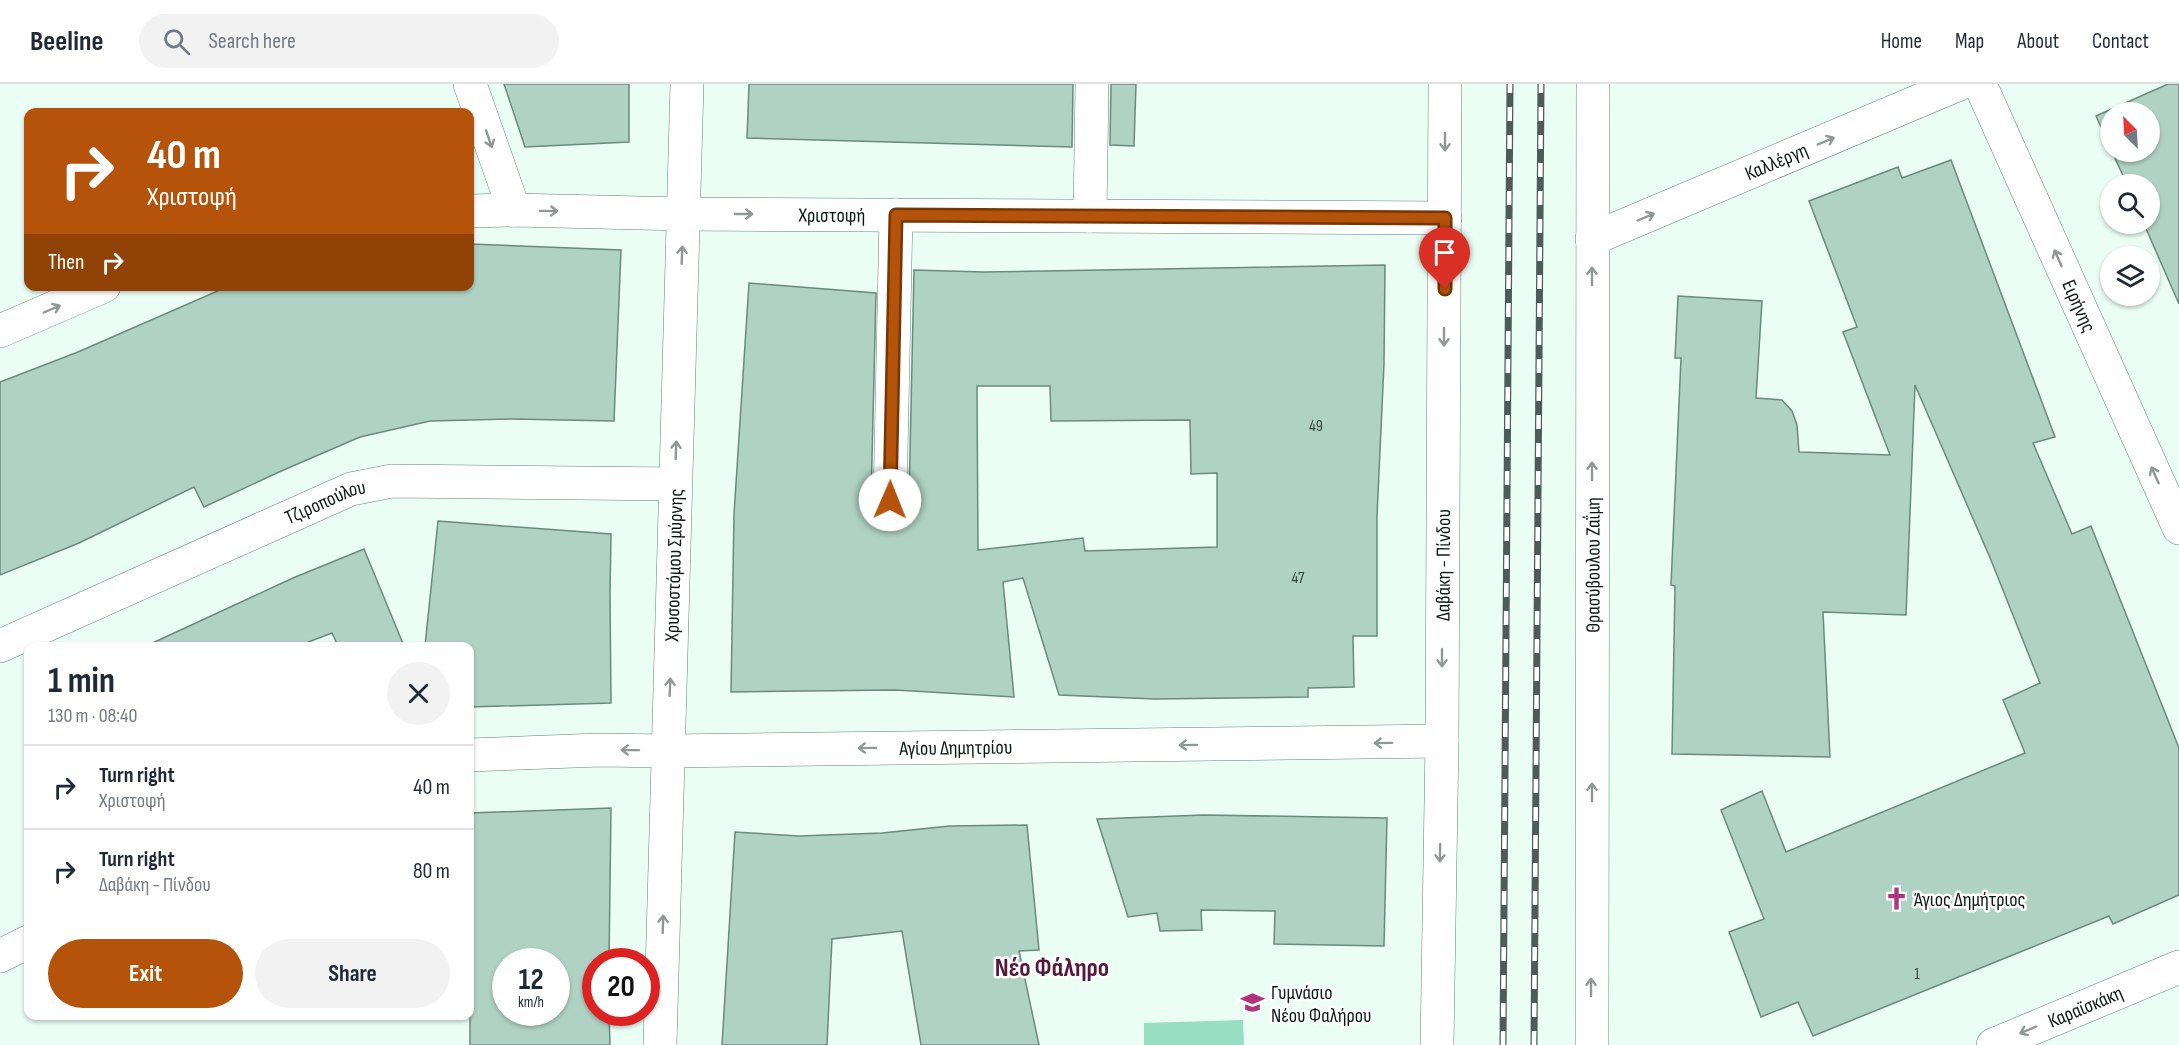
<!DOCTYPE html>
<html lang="en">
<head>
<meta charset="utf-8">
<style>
	body { margin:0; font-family:"Sofia Sans Condensed",sans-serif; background:#f2f2f3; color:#1f2937; height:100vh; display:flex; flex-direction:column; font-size:22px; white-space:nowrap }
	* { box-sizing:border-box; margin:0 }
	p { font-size:20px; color:#747a83 }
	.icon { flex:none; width:33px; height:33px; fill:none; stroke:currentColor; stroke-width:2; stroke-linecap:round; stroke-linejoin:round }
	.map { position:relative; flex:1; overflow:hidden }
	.drawer { position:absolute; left:24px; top:558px; width:450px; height:378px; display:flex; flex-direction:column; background:#fff; border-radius:12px; box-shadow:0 2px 4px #0004 }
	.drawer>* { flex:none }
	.hud { position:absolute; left:24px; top:24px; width:450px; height:183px; border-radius:12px; box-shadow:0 2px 4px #0004; background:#b45309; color:#fff; overflow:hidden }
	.needle { width:39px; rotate:336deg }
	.controls { position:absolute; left:2100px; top:18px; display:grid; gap:12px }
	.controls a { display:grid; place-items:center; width:60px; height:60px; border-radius:50%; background:#fff; box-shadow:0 2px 4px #0004; font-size:30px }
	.speed { position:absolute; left:492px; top:864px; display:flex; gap:12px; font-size:30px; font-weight:700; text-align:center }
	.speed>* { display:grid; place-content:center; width:78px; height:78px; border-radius:50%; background:#fff; box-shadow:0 2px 4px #0004; line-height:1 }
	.speed small { font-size:15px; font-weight:400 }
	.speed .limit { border:9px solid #d22; background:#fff; color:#111 }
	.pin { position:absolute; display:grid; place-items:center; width:51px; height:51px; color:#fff; margin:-62px -26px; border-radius:50% 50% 50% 0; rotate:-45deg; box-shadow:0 0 6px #0007 }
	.pin .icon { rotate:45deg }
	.me { position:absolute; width:66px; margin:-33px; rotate:1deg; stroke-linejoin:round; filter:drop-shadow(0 0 4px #0008) }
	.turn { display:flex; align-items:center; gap:21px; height:126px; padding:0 24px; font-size:27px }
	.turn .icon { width:78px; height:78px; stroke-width:2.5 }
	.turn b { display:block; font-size:42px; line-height:51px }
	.then { display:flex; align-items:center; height:57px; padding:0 24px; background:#0003; gap:12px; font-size:22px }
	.round { display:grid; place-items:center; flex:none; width:63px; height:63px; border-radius:32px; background:#f2f2f3 }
	.head { display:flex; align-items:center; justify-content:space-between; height:102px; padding:0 24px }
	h1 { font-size:36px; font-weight:700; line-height:45px }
	.button { display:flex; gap:12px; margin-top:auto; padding:12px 24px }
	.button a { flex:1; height:69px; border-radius:36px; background:#b45309; color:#fff; font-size:24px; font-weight:700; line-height:69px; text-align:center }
	.button a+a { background:#f2f2f3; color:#1f2937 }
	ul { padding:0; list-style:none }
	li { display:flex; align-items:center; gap:18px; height:84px; padding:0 24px; border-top:2px solid #e0e1e3 }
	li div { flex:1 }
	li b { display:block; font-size:22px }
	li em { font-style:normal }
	header { display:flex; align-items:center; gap:36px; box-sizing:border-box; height:84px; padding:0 30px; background:#fff; border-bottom:2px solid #e0e1e3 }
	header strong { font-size:28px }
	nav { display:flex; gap:33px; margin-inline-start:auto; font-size:21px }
	.search { width:420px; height:54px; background:#f2f2f3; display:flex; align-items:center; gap:15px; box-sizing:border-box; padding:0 21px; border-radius:33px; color:#747a83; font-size:22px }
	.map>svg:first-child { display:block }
</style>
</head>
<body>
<header>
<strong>Beeline</strong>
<div class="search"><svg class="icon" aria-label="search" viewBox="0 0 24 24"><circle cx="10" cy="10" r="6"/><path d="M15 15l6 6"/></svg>Search here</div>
<nav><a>Home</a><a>Map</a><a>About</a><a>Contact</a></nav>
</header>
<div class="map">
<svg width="2179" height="961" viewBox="0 0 2179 961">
	<rect width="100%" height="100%" fill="#eafef6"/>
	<!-- green -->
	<path fill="#97dec3" d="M1243,936L1244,961H1144V939Z"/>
	<!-- building -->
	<g fill="#b0d2c4" stroke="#6a8a7d" stroke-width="1.5" fill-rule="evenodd">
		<path d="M504,0H629V58L525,63Z"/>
		<path d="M749,0H1073L1072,63L747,54Z"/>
		<path d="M1111,0H1136L1134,62L1110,61Z"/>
		<path d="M2168,0H2179V220L2144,140H2150V100H2127L2112,68H2150V28H2110V64L2096,32Z"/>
		<path d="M1951,76L2055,353L2033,359L2072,450L2091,442L2179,664V811L2113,840L2109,832L1813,952L1798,918L1761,933L1729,848L1764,835L1721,726L1762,707L1786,768L2025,669L2003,616L2040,599L1991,476L1915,301L1906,531L1823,528L1830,673L1672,670L1675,502L1671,501L1681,274H1675L1678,212L1762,217L1756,314L1782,316L1792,327L1797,341L1799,368L1890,371L1843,248L1857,243L1809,117L1898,83L1902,94Z"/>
		<path d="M470,160L621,166L614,337L512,335L430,337L360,353L279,388L204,423L194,403L79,459L0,491V298L78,268L229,202H470Z"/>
		<path d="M1385,181L1384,280L1377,432V552H1353L1354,603L1308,604V613L1155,615L1059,611L1023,494L1003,498L1014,613L895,606L731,608L734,430L749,199L876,209L871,416L873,424L880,432L890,435L900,432L906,426L909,416L914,186L984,188ZM977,302H1050L1051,337L1190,336L1191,390L1217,389V463L1085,467L1083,454L978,466Z"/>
		<path d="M438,437L611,450L610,509L611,619L470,623V562H425Z"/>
		<path d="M364,465L404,562H338L332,549L298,562H146L293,494Z"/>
		<path d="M611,724L609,878H596V928H609L610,961H470V729ZM506,878H556V928H506Z"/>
		<path d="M1203,731L1387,734L1384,862L1274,860L1275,827L1201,826L1202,846L1160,847L1157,829L1128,833L1097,735Z"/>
		<path d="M1027,741L1039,866L1019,867L1039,961H921L902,847L832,855L827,961H722L735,748L799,752L882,749L950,742Z"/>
	</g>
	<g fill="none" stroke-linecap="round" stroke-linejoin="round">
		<defs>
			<g id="minor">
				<path d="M470,0L514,126"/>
				<path id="s1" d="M1980,0L2179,444"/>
				<path id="s2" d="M470,127L514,126L683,130L1445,134"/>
				<path d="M1090,132L1092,0"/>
				<path id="s3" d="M1592,155L1959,0"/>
				<path d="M0,247L104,202"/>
				<path d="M890,416L896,131"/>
				<path id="s4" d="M0,562L351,405L392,397L675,400"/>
				<path id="s5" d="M470,671L600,666L668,667L1442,657"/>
				<path d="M0,872L28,858"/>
				<path id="s6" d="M660,961L687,0"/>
				<path id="s7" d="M1437,961L1442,657L1445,0"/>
				<path id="s8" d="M1592,961L1593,0"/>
				<path id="s9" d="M1993,961L2179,883"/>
			</g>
		</defs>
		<!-- minor casing -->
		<use href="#minor" stroke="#638376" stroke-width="34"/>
		<!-- minor -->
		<use href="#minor" stroke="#fff" stroke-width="33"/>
		<defs>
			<g id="rail">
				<path d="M1503,961L1510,0"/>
				<path d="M1534,961L1541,0"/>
			</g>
		</defs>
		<!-- rail casing -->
		<use href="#rail" stroke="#4d5c56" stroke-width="7"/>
		<!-- rail -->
		<use href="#rail" stroke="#fff" stroke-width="4.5" stroke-dasharray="14" stroke-linecap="butt"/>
	</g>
	<!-- one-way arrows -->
	<defs><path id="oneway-shaft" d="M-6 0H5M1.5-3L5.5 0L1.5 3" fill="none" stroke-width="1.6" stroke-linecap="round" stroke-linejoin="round" transform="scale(1.5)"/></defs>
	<g stroke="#919794">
		<use href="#oneway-shaft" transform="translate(489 55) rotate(71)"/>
		<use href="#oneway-shaft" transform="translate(1826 57) rotate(-23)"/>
		<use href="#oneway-shaft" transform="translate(1445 58) rotate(90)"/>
		<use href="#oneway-shaft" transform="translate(549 127) rotate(1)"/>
		<use href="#oneway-shaft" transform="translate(744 130)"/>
		<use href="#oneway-shaft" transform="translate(1646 133) rotate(-23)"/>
		<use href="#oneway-shaft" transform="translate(682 171) rotate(-88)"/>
		<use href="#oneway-shaft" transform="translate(2058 174) rotate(-114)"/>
		<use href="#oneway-shaft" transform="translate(1592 192) rotate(-90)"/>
		<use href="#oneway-shaft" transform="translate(52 225) rotate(-23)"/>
		<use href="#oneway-shaft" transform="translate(1444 253) rotate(90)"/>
		<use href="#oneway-shaft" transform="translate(676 366) rotate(-88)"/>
		<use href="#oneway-shaft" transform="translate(1592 387) rotate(-90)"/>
		<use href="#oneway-shaft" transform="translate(2155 391) rotate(-114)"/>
		<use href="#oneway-shaft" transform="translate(1442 574) rotate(90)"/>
		<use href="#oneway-shaft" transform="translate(670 603) rotate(-88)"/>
		<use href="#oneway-shaft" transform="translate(1383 659) rotate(179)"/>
		<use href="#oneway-shaft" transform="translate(1188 661) rotate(179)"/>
		<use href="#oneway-shaft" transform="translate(867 664) rotate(179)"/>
		<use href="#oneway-shaft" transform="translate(630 666) rotate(-179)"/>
		<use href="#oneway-shaft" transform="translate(1592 708) rotate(-90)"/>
		<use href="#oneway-shaft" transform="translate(1440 769) rotate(91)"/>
		<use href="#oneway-shaft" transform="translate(663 840) rotate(-88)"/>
		<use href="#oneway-shaft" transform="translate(1591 903) rotate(-90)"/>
		<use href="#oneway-shaft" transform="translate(2028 946) rotate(157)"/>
	</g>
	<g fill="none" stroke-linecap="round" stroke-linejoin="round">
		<defs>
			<path id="route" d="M890,416L896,131L1445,134V205"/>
		</defs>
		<!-- route casing -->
		<use href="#route" stroke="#753606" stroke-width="15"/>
		<!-- route -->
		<use href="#route" stroke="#b45309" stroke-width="10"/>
	</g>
	<!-- icons -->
	<defs>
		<symbol id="church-bare" viewBox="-9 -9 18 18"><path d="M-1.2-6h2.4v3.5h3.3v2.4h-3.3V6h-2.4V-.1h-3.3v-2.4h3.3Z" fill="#b2327e" stroke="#fff" stroke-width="2.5" paint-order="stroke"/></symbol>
		<symbol id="school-bare" viewBox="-9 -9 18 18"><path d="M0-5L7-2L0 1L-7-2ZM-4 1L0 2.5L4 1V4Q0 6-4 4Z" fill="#b2327e" stroke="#fff" stroke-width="2.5" paint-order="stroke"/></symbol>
	</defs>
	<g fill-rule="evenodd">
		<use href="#church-bare" x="1880" y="798" width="33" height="33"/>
		<use href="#school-bare" x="1236" y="902" width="33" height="33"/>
	</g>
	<g text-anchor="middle" stroke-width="5" stroke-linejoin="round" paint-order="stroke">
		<!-- number labels -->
		<g font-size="16" fill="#34463e">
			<text x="1316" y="347">49</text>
			<text x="1298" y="499">47</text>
			<text x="1917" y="895">1</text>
		</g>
		<!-- street labels -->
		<g font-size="20" fill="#0a1712" stroke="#fff">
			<text dy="7" stroke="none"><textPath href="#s3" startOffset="200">Καλλέργη</textPath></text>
			<text dy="7" stroke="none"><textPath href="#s2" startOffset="362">Χριστοφή</textPath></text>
			<text dy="7" stroke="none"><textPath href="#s1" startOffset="243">Ειρήνης</textPath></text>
			<text dy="7" stroke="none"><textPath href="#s4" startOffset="356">Τζιροπούλου</textPath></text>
			<text dy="7" stroke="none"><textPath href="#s6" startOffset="480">Χρυσοστόμου Σμύρνης</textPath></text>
			<text dy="7" stroke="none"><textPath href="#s8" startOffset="480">Θρασύβουλου Ζαΐμη</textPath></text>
			<text dy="7" stroke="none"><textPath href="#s7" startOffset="480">Δαβάκη - Πίνδου</textPath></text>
			<text dy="7" stroke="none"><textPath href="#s5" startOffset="486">Αγίου Δημητρίου</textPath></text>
			<text dy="7" stroke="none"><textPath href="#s9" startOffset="100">Καραϊσκάκη</textPath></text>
		</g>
		<!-- poi labels -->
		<g font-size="20" fill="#0a1712" stroke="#fff" text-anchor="start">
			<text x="1914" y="822">Άγιος Δημήτριος</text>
			<text x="1271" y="915">Γυμνάσιο<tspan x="1271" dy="23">Νέου Φαλήρου</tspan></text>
		</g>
		<!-- district labels -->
		<g font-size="26" font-weight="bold" fill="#55173b" stroke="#fff">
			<text x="1052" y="892">Νέο Φάληρο</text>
		</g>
	</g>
</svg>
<div class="controls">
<a><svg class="needle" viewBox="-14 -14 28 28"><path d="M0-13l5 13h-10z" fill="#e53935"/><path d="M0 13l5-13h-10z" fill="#747a83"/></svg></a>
<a><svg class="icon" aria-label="search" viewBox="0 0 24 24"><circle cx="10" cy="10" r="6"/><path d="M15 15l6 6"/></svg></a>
<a><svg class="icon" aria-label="layers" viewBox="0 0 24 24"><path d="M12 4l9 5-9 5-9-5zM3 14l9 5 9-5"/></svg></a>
</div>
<div class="speed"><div>12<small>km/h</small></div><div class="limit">20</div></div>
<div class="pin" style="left:1445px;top:205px;background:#d93025"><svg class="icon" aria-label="arrive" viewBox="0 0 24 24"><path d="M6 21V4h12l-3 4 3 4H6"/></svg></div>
<svg class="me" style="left:890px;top:416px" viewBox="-20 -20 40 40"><circle r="19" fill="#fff"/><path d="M0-13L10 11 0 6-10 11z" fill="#b45309"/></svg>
<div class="hud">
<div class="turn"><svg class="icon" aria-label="right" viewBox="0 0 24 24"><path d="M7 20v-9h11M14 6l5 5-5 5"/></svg><div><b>40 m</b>Χριστοφή</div></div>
<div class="then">Then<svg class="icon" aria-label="right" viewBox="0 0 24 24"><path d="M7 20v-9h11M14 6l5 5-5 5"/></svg></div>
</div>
<section class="drawer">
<div class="head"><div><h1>1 min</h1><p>130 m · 08:40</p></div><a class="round"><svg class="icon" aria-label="close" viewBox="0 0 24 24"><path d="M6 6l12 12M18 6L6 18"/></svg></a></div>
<ul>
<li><svg class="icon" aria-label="right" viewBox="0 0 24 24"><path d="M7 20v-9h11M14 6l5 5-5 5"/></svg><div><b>Turn right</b><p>Χριστοφή</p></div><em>40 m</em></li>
<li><svg class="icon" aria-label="right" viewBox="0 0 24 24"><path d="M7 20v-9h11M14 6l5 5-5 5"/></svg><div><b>Turn right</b><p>Δαβάκη - Πίνδου</p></div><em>80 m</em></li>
</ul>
<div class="button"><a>Exit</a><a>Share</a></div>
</section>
</div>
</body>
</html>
